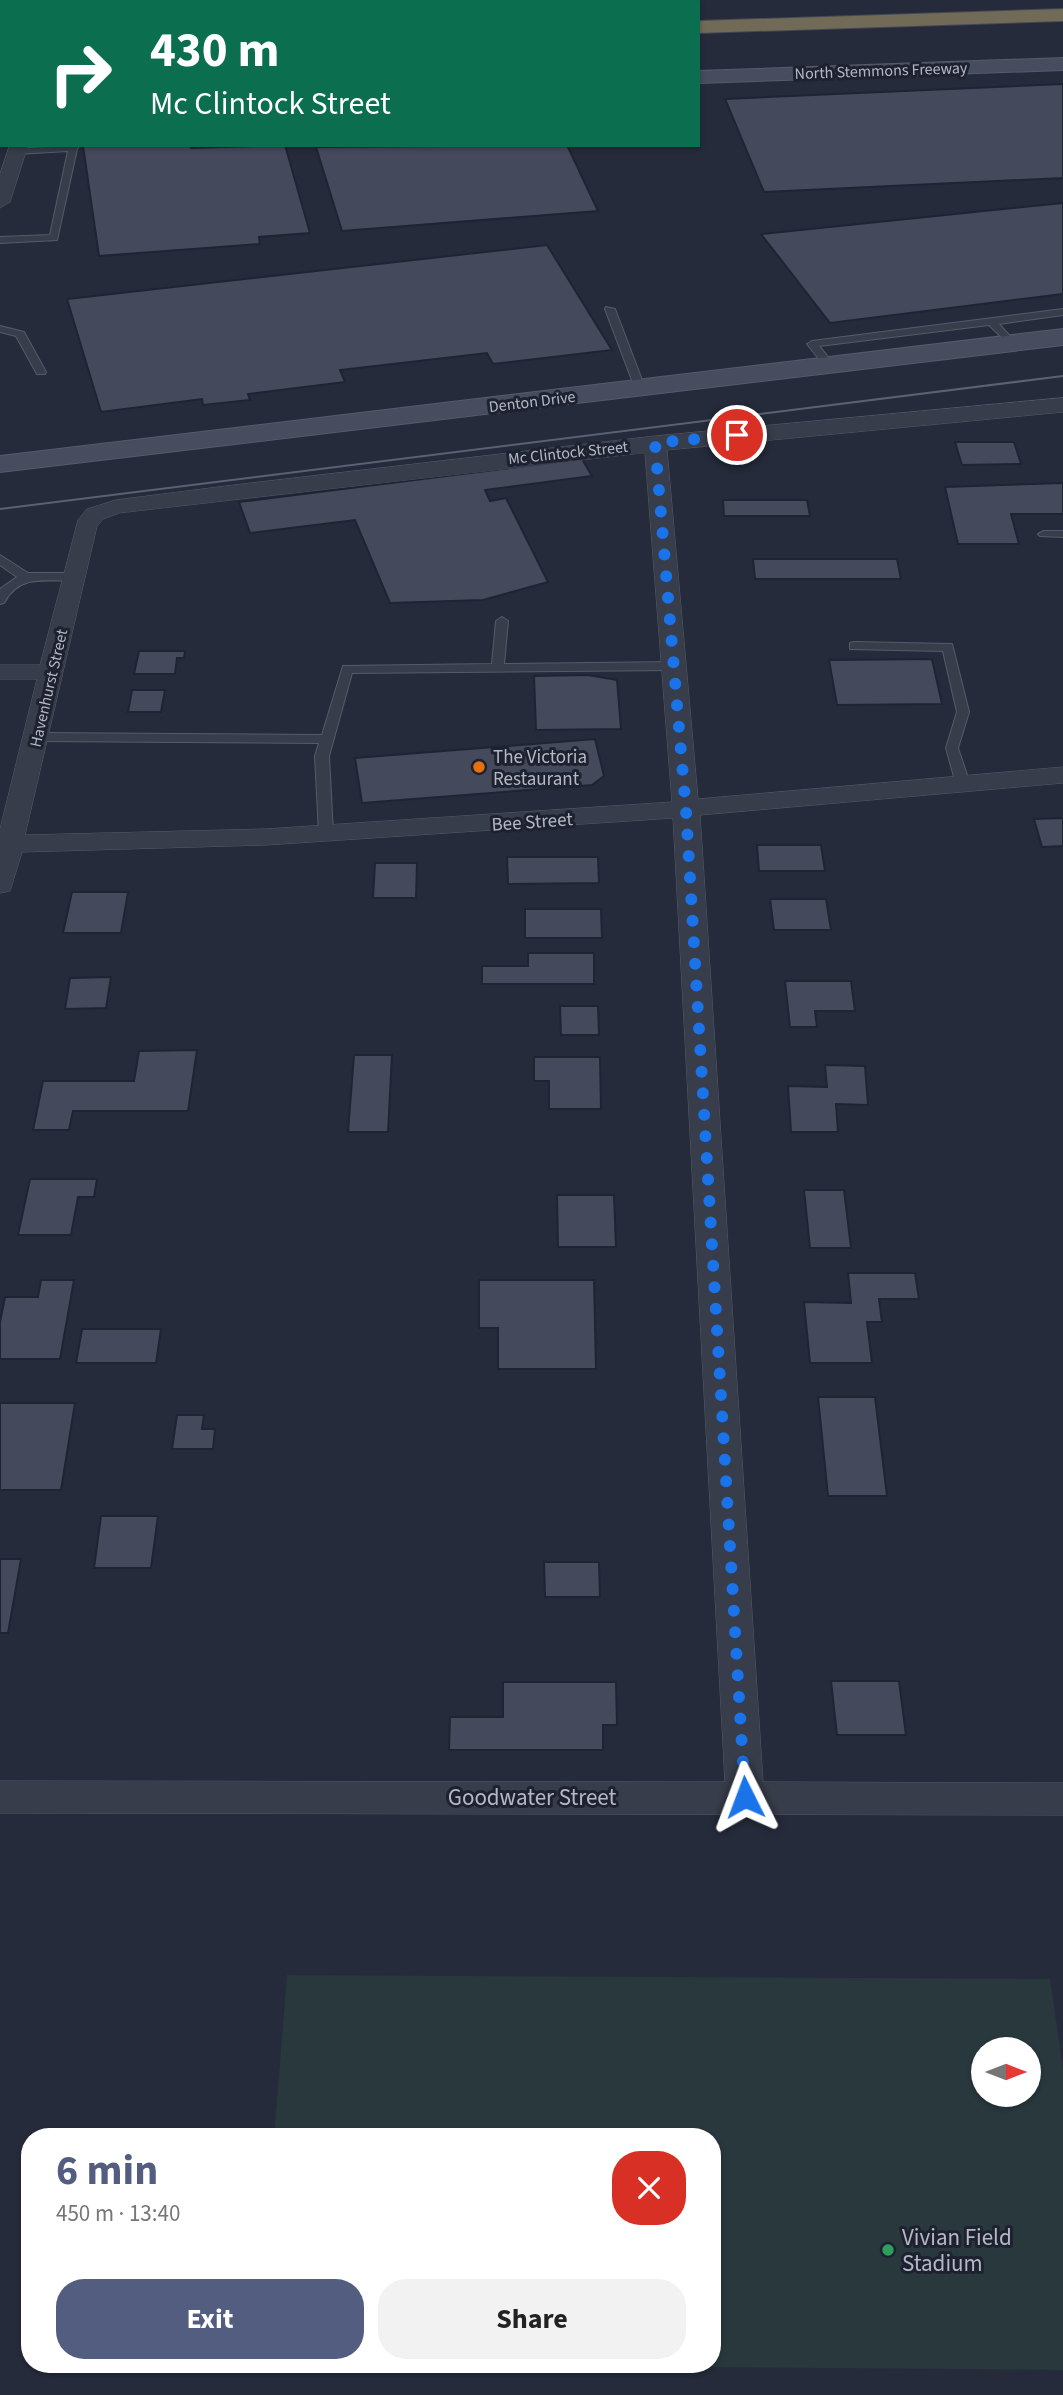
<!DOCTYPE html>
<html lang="en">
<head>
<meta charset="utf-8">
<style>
	body { margin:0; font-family:"Source Sans 3",sans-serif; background:#f2f2f2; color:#222; height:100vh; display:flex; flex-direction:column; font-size:26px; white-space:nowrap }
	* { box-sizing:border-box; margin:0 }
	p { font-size:23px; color:#767676 }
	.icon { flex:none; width:38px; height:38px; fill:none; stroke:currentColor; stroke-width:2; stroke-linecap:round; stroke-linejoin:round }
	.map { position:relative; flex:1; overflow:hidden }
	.drawer { position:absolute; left:21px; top:2128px; width:700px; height:245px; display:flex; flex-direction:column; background:#fff; border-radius:28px; box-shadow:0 2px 5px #0004 }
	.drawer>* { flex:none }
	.top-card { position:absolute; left:0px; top:0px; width:700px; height:147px; box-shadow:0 2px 5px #0004; background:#0b6e4f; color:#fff; overflow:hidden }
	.needle { width:46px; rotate:90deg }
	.tools { position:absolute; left:971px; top:2037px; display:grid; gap:14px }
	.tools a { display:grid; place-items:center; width:70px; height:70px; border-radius:50%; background:#fff; box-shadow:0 2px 5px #0004; font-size:35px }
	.pin { position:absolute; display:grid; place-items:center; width:60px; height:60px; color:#fff; margin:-30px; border:4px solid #fff; border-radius:50%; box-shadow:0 2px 7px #0007 }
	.me { position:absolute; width:77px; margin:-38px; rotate:357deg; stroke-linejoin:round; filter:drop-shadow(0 0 5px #0008) }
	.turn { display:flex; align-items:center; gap:24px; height:147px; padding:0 35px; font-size:32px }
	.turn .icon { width:91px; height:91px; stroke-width:2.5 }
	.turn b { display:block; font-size:49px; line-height:60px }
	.round { display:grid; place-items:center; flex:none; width:74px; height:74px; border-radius:28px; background:#f2f2f2 }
	.head { display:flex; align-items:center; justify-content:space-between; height:119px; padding:0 35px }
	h1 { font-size:42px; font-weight:700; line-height:52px; color:#535d7f }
	.primary-button { display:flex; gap:14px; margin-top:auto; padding:14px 35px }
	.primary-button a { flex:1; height:80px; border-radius:28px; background:#535d7f; color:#fff; font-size:28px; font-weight:700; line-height:80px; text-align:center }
	.primary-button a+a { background:#f2f2f2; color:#222 }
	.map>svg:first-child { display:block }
</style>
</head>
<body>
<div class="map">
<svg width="1063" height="2395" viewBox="0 0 1063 2395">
	<rect width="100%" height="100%" fill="#252b3b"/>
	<!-- green -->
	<path fill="#28383d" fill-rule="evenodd" d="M287,1975L1050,1979L1063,2068V2370L360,2364H712V2137H274ZM984,2049H1029V2095H984Z"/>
	<!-- building -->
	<g fill="#444a5c" stroke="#1f2432" stroke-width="2">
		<path d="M1063,84V178L764,192L725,99Z"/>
		<path d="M190,145L191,148L285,145L310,233L259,237L260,244L99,256L83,146Z"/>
		<path d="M567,145L598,211L342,231L316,147Z"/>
		<path d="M1063,203V294L830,323L761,234Z"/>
		<path d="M547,245L612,350L493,364L487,353L340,370L345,382L248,394L250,400L203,405L202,399L101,412L67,299Z"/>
		<path d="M955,442H1014L1021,464L962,465Z"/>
		<path d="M582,459L592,476L485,490L490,501L506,498L548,582L483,600L390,603L355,520L250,533L239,502Z"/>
		<path d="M1063,483V514H1011L1019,544H958L945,487Z"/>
		<path d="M723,500H807L810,516H724Z"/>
		<path d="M753,559H897L901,579H755Z"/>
		<path d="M139,651H185L184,658H177L175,674H134Z"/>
		<path d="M932,659L942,704L837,705L829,660Z"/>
		<path d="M588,675L617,680L621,729L536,730L534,676Z"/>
		<path d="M132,690H165L161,712H128Z"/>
		<path d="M595,739L604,776L592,785L362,803L355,758Z"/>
		<path d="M1063,818V846L1042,847L1034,819Z"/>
		<path d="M757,845H821L825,871H759Z"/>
		<path d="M507,857H598L599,883L508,884Z"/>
		<path d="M375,863H417L416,898H373Z"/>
		<path d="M72,892H128L121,933H63Z"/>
		<path d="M770,899H826L831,930H774Z"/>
		<path d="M525,909H601L602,938H525Z"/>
		<path d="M528,953H594V984H482V966H528Z"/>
		<path d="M111,977L106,1008L65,1009L70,978Z"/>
		<path d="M785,981H851L855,1011H815L817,1027H790Z"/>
		<path d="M560,1006H598L599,1035H561Z"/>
		<path d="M197,1050L188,1111H73L69,1130H33L43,1081H134L139,1051Z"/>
		<path d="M354,1055H392L388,1132H348Z"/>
		<path d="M534,1057H600L601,1109H549V1081H534Z"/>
		<path d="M825,1065L865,1066L868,1105L836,1104L838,1132H791L788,1086L827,1087Z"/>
		<path d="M30,1179H97L94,1197H78L71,1235H18Z"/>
		<path d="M804,1190H844L851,1248H810Z"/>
		<path d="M557,1195H614L616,1247H558Z"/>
		<path d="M848,1273H915L919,1299H879L882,1322H867L872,1363H810L804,1302L851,1303Z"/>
		<path d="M41,1280H74L60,1359H0V1322L5,1297H38Z"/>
		<path d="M479,1280H594L596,1369H498V1328H479Z"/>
		<path d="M82,1329H161L156,1363H76Z"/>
		<path d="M818,1397H875L887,1496H828Z"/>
		<path d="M0,1403H75L61,1490H0Z"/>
		<path d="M177,1415H204L202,1429H215L213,1449H172Z"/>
		<path d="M101,1516H158L151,1568H94Z"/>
		<path d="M0,1559H21L8,1633H0Z"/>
		<path d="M544,1562H599L600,1597H545Z"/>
		<path d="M831,1681H899L906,1735H837Z"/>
		<path d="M503,1682H616L617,1725H603V1750H449L450,1717H503Z"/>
	</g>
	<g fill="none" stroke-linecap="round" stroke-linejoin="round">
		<defs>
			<g id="lane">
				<path d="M80,145L77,149L57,240L0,243V237L50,235L68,151L17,154L12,151L14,149Z"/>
				<path d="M606,307L615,309L645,388L644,390L635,388L605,309Z"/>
				<path d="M1063,309V315L999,324L1017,344L1012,347L989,325L819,346L836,367L831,370L827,369L807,344L812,341Z"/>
				<path d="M0,326L24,332L46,372L45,374H37L16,336L0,332Z"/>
				<path d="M1044,531H1063V537L1040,536L1038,534Z"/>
				<path d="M0,555L28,573H74L80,577L74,581C46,581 19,574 4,603L0,604V589L17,577L0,565Z"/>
				<path d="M502,617L508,621L504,664L674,662L680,666L674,670L352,673L329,756L333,833L326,837L319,833L315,756L319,743L36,741L30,737L36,733L322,735L343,666L492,664L496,621Z"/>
				<path d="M854,642L952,644L969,712L958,748L970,784L968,787H958L956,784L946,748L957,712L943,651L850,649V643Z"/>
			</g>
			<g id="street">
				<path d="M10,145H28L10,202L0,208V174Z"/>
				<path d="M1063,398V412L667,450L698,799L1063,767V783L700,815L763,1782L1063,1783V1815L0,1813V1781L725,1782L673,818L266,845L22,852L10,891L0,893V829L37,679H0V665H40L78,520L87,509L116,500L234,485L655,436ZM645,453L672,802L266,829L25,835L97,526L103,519L119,513Z"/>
			</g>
			<g id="secondary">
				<path d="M14,0H65L13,2Z"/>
				<path d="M1063,58V70L698,83V71Z"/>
				<rect x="0" y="103" width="2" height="14"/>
				<path d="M1063,329V345L0,472V456Z"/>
			</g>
			<g id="highway">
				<path d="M313,0H361L312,2Z"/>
				<path d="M1063,9V21L698,33V21Z"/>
				<rect x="0" y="13" width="2" height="12"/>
				<rect x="0" y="46" width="2" height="12"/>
				<rect x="0" y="78" width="2" height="12"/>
			</g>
		</defs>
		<!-- lane casing -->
		<use href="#lane" stroke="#565b69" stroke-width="2"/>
		<!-- street casing -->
		<use href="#street" stroke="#565b69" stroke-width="1"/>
		<!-- secondary casing -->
		<use href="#secondary" stroke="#565b69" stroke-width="2"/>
		<!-- highway casing -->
		<use href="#highway" stroke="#434856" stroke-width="2"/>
		<!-- lane -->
		<use href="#lane" fill="#383d4b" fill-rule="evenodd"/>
		<!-- street -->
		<use href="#street" fill="#383d4b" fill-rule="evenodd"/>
		<!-- secondary -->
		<use href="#secondary" fill="#474c5e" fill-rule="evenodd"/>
		<!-- highway -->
		<use href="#highway" fill="#706a56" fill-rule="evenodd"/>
		<!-- tram -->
		<path stroke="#5b6172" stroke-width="2" d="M0,509L1063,376"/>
	</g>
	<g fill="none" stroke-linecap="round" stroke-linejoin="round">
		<!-- route -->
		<path stroke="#1a73e8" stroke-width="12" stroke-dasharray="0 21.6" d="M737,435L655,443L686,811L745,1797"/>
	</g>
	<!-- markers -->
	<circle fill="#e8710a" stroke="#1e2230" stroke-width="2.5" cx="479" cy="767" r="7"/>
	<circle fill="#2e9e5b" stroke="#1e2230" stroke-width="2.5" cx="888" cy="2250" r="7"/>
	<g text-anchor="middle" stroke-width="6" stroke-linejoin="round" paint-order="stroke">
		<!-- far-street labels -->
		<g font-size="16" fill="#b4b8c6" stroke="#1e2230">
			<text transform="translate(881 70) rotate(-2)" y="6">North Stemmons Freeway</text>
			<text transform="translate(532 401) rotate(-7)" y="6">Denton Drive</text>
			<text transform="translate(568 452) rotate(-6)" y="6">Mc Clintock Street</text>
			<text transform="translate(48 688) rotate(-77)" y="6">Havenhurst Street</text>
		</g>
		<!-- poi labels -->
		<g font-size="19" fill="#b4b8c6" stroke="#1e2230" text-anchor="start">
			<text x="493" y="763">The Victoria<tspan x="493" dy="22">Restaurant</tspan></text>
		</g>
		<!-- street labels -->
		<g font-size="19" fill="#b4b8c6" stroke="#1e2230">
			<text transform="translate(532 821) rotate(-4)" y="7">Bee Street</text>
		</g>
		<!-- near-street labels -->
		<g font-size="23" fill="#b4b8c6" stroke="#1e2230">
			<text x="532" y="1805">Goodwater Street</text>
		</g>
		<!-- near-poi labels -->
		<g font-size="23" fill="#b4b8c6" stroke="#1e2230" text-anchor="start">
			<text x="902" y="2245">Vivian Field<tspan x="902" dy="26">Stadium</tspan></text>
		</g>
	</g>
</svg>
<div class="tools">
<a><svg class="needle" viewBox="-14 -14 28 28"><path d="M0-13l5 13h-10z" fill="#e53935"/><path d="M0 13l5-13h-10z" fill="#767676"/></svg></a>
</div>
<div class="pin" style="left:737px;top:435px;background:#d93025"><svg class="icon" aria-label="arrive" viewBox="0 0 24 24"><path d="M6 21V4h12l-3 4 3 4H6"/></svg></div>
<svg class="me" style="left:745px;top:1797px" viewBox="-20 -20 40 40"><path d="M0-17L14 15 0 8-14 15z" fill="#1a73e8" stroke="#fff" stroke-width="4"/></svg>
<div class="top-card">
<div class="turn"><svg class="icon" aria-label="right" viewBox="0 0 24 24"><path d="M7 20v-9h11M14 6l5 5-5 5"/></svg><div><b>430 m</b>Mc Clintock Street</div></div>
</div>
<section class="drawer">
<div class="head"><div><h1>6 min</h1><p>450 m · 13:40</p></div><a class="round" style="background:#d93025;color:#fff"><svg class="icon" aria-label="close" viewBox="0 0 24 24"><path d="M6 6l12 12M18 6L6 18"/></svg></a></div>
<div class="primary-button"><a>Exit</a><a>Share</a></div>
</section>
</div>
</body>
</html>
